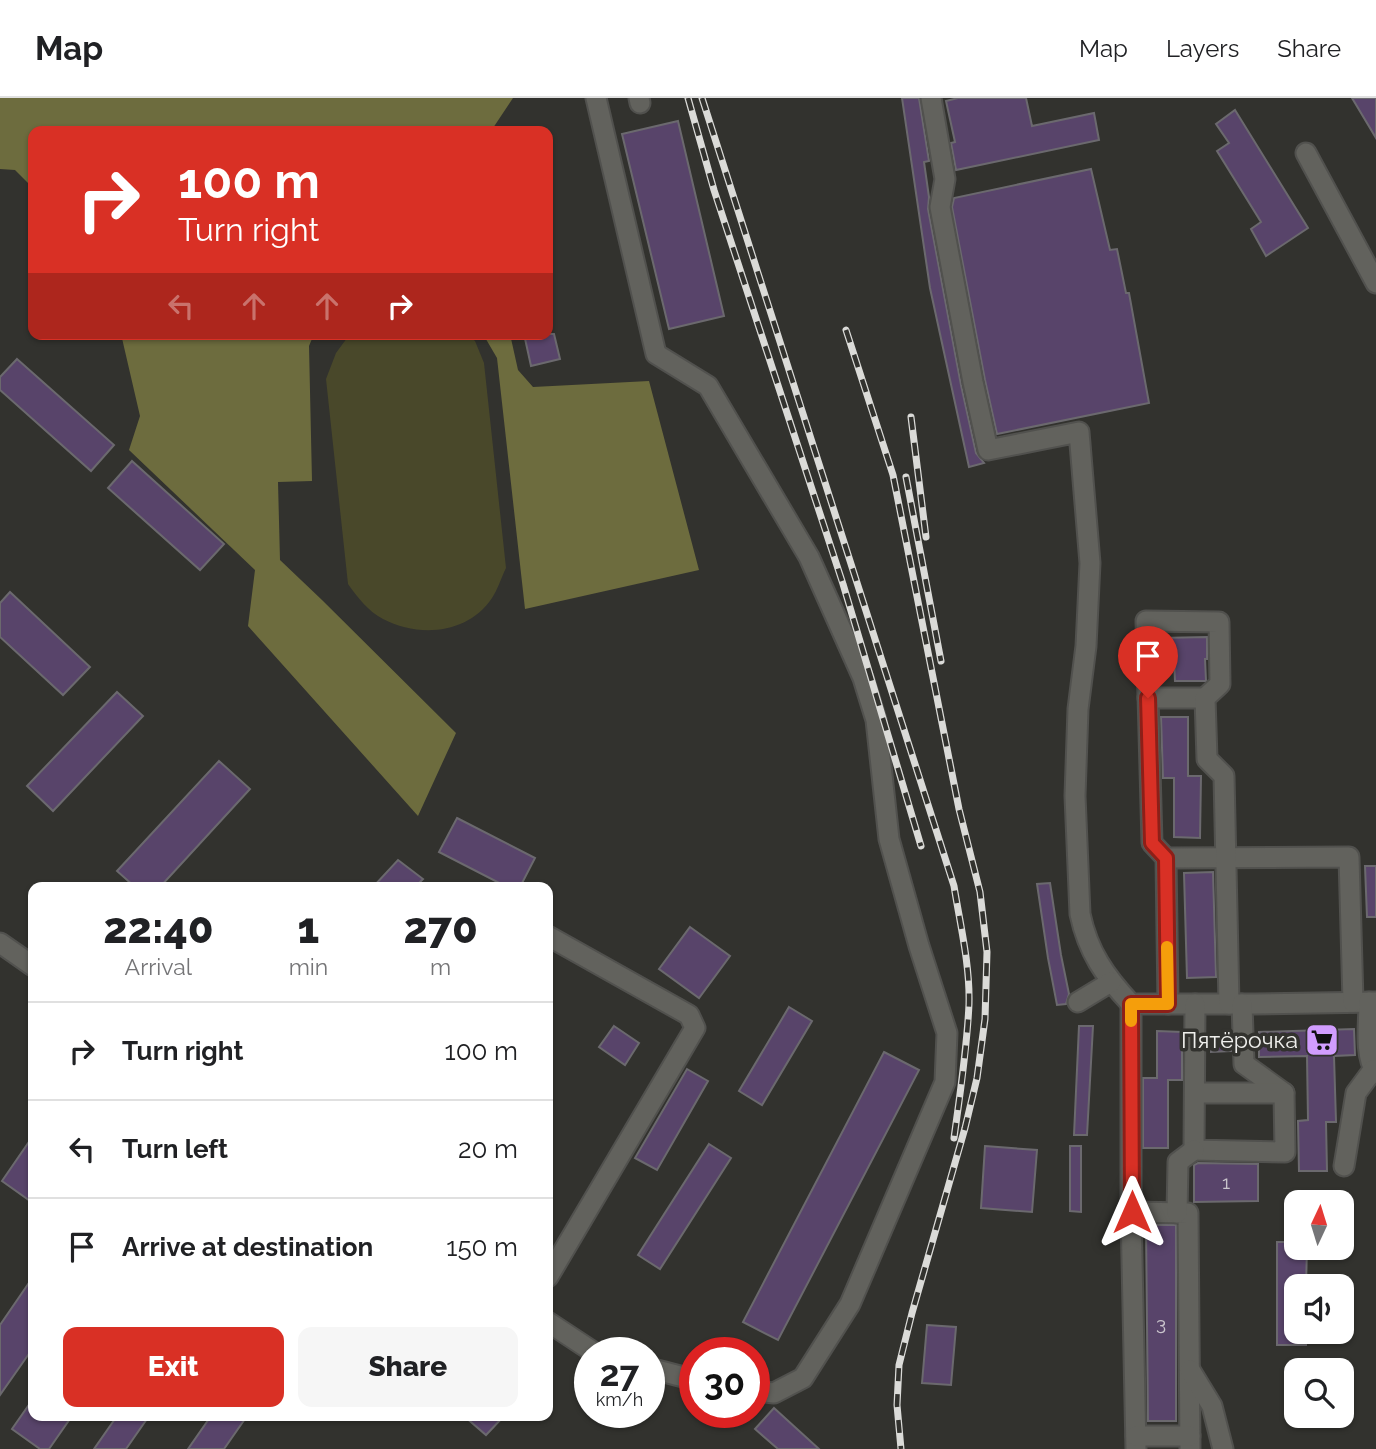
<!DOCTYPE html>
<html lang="en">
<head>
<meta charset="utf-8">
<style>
	body { margin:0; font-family:Raleway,sans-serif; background:#f6f6f6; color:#202124; height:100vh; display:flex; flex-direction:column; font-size:26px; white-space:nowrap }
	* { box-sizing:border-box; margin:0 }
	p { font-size:23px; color:#757577 }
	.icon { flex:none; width:38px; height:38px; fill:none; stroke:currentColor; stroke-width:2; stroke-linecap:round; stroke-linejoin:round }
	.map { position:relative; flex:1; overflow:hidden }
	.sheet { position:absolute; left:28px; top:784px; width:525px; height:539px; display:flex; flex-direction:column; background:#fff; border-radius:14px; box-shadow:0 2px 5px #0004 }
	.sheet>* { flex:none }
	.guide { position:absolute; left:28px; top:28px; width:525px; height:214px; border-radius:14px; box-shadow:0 2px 5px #0004; background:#d93025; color:#fff; overflow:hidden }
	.needle { width:46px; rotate:4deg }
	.fabs { position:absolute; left:1284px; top:1092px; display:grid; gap:14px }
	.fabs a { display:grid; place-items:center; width:70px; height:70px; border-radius:14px; background:#fff; box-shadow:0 2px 5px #0004; font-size:35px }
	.speed { position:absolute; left:574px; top:1239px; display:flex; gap:14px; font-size:35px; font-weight:700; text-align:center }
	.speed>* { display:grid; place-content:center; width:91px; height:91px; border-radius:50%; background:#fff; box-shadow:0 2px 5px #0004; line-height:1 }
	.speed small { font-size:18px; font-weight:400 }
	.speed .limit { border:10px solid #d22; background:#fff; color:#111 }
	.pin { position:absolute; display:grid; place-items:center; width:60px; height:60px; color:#fff; margin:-72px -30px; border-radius:50% 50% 50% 0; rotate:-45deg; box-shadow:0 0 7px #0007 }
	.pin .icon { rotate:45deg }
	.me { position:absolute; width:77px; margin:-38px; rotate:0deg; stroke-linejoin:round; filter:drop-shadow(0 0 5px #0008) }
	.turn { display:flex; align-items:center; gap:24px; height:147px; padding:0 35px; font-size:32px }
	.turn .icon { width:91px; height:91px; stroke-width:2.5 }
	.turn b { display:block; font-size:49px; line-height:60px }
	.lanes { display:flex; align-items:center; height:66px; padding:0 35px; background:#0003; justify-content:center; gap:35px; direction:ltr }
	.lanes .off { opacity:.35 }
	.eta { display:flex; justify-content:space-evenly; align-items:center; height:119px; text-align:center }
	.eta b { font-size:42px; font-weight:800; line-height:49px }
	.cta { display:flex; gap:14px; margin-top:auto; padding:14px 35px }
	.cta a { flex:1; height:80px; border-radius:14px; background:#d93025; color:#fff; font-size:28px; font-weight:800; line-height:80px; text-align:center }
	.cta a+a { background:#f6f6f6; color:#202124 }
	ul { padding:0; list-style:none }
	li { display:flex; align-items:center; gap:21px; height:98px; padding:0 35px; border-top:2px solid #e0e0e0 }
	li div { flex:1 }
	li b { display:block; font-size:26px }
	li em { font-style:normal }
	header { display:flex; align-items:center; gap:42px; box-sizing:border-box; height:98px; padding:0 35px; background:#fff; border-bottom:2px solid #e0e0e0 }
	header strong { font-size:33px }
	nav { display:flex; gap:38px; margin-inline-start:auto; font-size:24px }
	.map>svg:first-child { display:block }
</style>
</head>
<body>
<header>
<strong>Map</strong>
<nav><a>Map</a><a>Layers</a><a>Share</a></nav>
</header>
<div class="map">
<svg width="1376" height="1351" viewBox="0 0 1376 1351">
	<rect width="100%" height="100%" fill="#32322e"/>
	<!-- green -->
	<path fill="#49482a" d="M350,236H467L475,243L484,265L506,470C501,480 498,491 492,500C468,536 419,540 383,521C368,513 358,500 348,486L326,281L336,255Z"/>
	<!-- forest -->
	<g fill="#6d6c3e">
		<path d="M0,0H513L491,33H33V90L15,72L0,71Z"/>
		<path d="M121,236H314L309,248L312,383L278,384L280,462L322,502L456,635L418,718L248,528L255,472L129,352L140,318Z"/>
		<path d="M483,236H510L518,272L533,289L649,283L699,472L525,511L497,260Z"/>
	</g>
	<!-- building -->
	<g fill="#58446a" stroke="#6b696e" stroke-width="2">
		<path d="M902,0H919L929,63L924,64L929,99L928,111L961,287L976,355L984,365L969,369L930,190Z"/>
		<path d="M958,0H1026L1032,28L1094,15L1099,42L956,72L951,45L955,44L946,3Z"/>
		<path d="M1352,0H1376V40Z"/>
		<path d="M1235,12L1308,130L1266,158L1251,131L1261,124L1217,53L1229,45L1216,26Z"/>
		<path d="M678,23L724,218L669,231L622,36Z"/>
		<path d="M1091,71L1110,152L1117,151L1126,195H1129L1149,305L997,336L985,282L952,109L954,100Z"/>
		<path d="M524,236H554L560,261L531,268Z"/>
		<path d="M17,261L114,347L91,373L0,292V279Z"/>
		<path d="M132,363L224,446L200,472L108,390Z"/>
		<path d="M10,494L90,569L63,597L0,539V505Z"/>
		<path d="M1207,539V561H1205L1206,583H1175L1174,562H1159V540Z"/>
		<path d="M117,594L143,618L53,713L27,688Z"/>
		<path d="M1161,619H1188V678H1201L1200,740L1174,739V680H1163Z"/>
		<path d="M219,663L250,691L160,789H135L117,773Z"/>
		<path d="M457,720L535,760L520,789H507L439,754Z"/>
		<path d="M398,762L423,781L415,789H373Z"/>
		<path d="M1365,768H1376V819H1367Z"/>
		<path d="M1213,774L1216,879L1187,880L1184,775Z"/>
		<path d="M1050,785L1061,857L1069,896L1066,906L1057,907L1048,860L1037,786Z"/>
		<path d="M690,829L730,858L699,900L659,871Z"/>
		<path d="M789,909L812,923L762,1007L739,993Z"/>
		<path d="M614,928L639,945L625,967L599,949Z"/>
		<path d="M1079,928H1093L1087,1037H1074Z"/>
		<path d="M1354,931L1355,957L1334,958L1336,1024H1326L1327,1073H1299L1298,1023L1308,1022L1307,958L1259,959V934Z"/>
		<path d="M1157,933L1182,934V982H1168V1050H1143V980H1157Z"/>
		<path d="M1211,940H1231V953L1211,954Z"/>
		<path d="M884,954L919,972L778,1242L743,1224Z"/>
		<path d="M687,971L708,983L657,1072L635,1060Z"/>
		<path d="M33,1038V1105L2,1083Z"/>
		<path d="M709,1046L731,1060L660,1171L638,1157Z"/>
		<path d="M985,1048L1037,1052L1032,1114L981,1110Z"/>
		<path d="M1070,1048H1081V1114L1070,1113Z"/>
		<path d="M1198,1065L1258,1066V1103L1194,1104V1067Z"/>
		<path d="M1146,1127H1176V1323H1148Z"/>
		<path d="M1277,1144H1297V1150H1307L1306,1188H1297V1234H1306V1247H1277Z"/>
		<path d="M33,1179V1250L0,1297V1227Z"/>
		<path d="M927,1227L956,1229L951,1287L922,1285Z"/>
		<path d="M33,1301V1318H72L49,1351H40L12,1331Z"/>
		<path d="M774,1310L819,1351H778L755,1331Z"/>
		<path d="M117,1318H149L126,1351H94Z"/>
		<path d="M211,1318H247L224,1351H188Z"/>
		<path d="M464,1318H504L486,1337Z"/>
	</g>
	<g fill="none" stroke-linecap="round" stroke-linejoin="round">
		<defs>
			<g id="minor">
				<path d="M596,0L656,256L708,288L809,459L863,580L876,622L889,741L919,848L947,935L945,984L850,1206L803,1280L774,1295L754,1293"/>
				<path d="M639,0L640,5"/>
				<path d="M931,0L945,81L940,109L973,284L988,352L1079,334L1090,465L1086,548L1078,611L1075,698L1080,816C1088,854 1105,878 1131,906H1254L1376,904"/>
				<path d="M1306,55L1376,185"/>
				<path d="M1148,600H1205"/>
				<path d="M1166,760L1349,759L1353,904"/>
				<path d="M548,838L689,917L695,930L548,1179"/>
				<path d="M0,845L33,868"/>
				<path d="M1078,904L1111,884"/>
				<path d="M1369,904C1369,926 1364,956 1376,975"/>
				<path d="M1131,906V1114L1136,1351"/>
				<path d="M1168,906L1166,760L1152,745L1146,523L1219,524L1220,586L1205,600L1207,661L1224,678L1229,906"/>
				<path d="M1242,906L1244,966L1284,995"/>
				<path d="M1195,995H1284L1285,1054L1194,1052L1195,906"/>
				<path d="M1344,1068L1356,995L1373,972"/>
				<path d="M1131,1114L1188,1115L1190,1351"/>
				<path d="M1177,1115L1178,1064L1194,1052"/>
				<path d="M548,1224L595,1255"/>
				<path d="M649,1270L695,1282"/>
				<path d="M1190,1272L1212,1308L1223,1351"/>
				<path d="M1136,1338H1190"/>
			</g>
		</defs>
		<!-- minor casing -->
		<use href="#minor" stroke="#51514e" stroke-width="23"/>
		<!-- minor -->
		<use href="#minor" stroke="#62625d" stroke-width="19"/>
		<defs>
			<g id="rail">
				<path d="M688,0L714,92L843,486L921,748"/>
				<path d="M702,0L954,788C960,826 970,866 969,906C967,951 960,996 954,1040"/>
				<path d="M846,232L893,377L959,711L980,794L987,854L985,921L977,980L965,1030L912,1215L899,1267L897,1307L901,1351"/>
				<path d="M911,319L926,439"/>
				<path d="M906,379L941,563"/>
			</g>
		</defs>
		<!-- rail casing -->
		<use href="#rail" stroke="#dbdbd8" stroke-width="7"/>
		<!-- rail -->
		<use href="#rail" stroke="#32322e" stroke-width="4.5" stroke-dasharray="13" stroke-linecap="butt"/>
	</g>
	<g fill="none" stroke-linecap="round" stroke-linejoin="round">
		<defs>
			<path id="route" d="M1132,1114L1131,906H1168L1166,760L1152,745L1148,600"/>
		</defs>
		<!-- route casing -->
		<use href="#route" stroke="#8d1f18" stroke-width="18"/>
		<!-- route -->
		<use href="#route" stroke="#d93025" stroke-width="12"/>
		<!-- slow -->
		<path stroke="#f59e0b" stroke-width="12" d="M1131,923V906H1168L1167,849"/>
	</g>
	<!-- icons -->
	<defs>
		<symbol id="supermarket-square" viewBox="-11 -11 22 22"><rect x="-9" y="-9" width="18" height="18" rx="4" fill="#d19dfe" stroke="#32322e"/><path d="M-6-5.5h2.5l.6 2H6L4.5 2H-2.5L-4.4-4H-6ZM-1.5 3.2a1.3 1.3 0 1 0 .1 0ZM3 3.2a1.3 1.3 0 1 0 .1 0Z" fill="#111"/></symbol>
	</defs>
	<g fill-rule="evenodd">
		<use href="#supermarket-square" x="1303" y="923" width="38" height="38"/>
	</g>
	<g text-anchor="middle" stroke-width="7" stroke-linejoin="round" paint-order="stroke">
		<!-- number labels -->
		<g font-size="19" fill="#c9c4cc">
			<text x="1226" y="1091">1</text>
			<text x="1161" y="1232">3</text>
		</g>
		<!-- poi labels -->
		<g font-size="23" fill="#efefec" stroke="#32322e" text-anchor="end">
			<text x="1298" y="950">Пятёрочка</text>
		</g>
	</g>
</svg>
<div class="fabs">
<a><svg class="needle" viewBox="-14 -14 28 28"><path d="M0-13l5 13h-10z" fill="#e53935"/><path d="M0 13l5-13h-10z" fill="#757577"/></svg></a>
<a><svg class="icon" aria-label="sound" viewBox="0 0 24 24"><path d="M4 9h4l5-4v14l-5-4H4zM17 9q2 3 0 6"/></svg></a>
<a><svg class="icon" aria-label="search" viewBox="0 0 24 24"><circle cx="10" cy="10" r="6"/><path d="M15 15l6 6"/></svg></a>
</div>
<div class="speed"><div>27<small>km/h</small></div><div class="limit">30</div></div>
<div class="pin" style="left:1148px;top:600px;background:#d93025"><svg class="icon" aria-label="arrive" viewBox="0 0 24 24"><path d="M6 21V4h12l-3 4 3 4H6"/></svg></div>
<svg class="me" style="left:1132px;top:1114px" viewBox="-20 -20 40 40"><path d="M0-17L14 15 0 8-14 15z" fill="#d93025" stroke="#fff" stroke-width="4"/></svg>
<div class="guide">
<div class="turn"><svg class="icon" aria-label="right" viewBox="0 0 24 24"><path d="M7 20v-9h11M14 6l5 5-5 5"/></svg><div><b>100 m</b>Turn right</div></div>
<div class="lanes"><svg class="icon off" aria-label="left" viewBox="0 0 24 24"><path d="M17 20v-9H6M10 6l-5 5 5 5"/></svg><svg class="icon off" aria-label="ahead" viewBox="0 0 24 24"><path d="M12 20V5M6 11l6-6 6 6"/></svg><svg class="icon off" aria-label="ahead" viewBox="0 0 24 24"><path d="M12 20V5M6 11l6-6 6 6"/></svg><svg class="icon" aria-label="right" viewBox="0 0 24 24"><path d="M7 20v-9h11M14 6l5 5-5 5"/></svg></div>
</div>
<section class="sheet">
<div class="eta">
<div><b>22:40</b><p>Arrival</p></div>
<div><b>1</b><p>min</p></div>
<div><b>270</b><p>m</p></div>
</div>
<ul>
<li><svg class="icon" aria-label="right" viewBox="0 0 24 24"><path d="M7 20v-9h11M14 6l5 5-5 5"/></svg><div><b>Turn right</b></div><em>100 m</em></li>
<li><svg class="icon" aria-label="left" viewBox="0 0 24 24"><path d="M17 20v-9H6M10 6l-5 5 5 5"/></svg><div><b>Turn left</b></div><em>20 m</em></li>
<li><svg class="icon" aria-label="arrive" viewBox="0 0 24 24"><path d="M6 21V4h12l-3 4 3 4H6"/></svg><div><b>Arrive at destination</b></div><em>150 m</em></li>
</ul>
<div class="cta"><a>Exit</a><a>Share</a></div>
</section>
</div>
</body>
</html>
